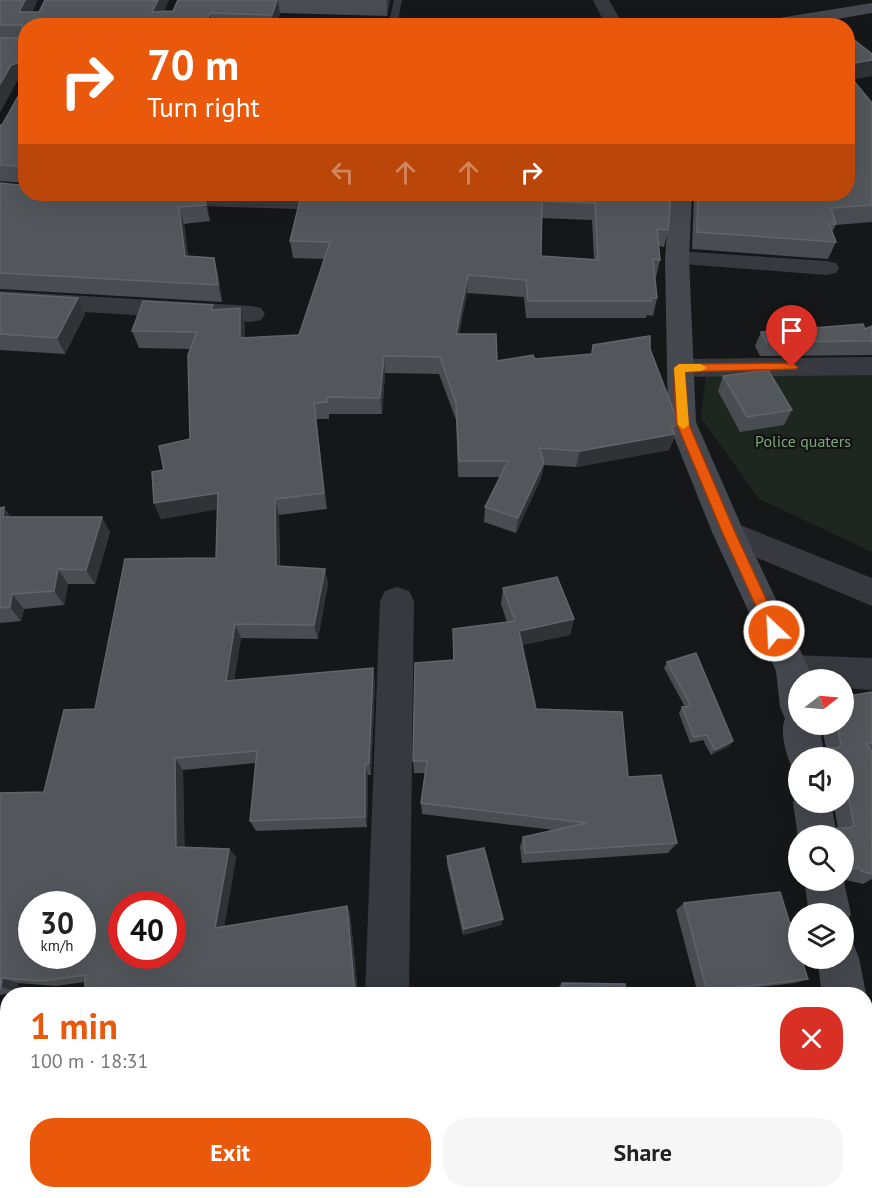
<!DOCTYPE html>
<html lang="en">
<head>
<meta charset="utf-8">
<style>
	body { margin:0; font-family:"PT Sans",sans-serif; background:#f6f6f6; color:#222; height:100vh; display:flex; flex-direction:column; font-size:22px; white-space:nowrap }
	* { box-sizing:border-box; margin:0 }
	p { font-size:20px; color:#767676 }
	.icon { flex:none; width:33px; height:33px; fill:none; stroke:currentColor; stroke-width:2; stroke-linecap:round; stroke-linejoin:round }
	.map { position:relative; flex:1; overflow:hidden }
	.side { position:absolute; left:0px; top:987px; width:873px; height:212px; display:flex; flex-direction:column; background:#fff; border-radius:24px 24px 0 0; box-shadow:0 6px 24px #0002 }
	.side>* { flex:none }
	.hud { position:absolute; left:18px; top:18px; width:837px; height:183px; border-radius:24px; box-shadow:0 6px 24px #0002; background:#ea580c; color:#fff; overflow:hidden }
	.needle { width:39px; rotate:74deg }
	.tools { position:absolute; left:788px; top:669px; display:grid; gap:12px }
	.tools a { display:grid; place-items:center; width:66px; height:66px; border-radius:50%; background:#fff; box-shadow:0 6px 24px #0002; font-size:30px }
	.speed { position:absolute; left:18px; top:891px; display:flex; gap:12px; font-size:30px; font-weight:700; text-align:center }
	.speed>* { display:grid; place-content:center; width:78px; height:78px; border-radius:50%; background:#fff; box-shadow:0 6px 24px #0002; line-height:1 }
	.speed small { font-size:15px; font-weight:400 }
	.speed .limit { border:9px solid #d22; background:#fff; color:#111 }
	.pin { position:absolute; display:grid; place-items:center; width:51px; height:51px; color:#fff; margin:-62px -26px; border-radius:50% 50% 50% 0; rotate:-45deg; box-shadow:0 0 6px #0007 }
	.pin .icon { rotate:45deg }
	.me { position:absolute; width:66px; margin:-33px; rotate:335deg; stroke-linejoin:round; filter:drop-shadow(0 0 4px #0008) }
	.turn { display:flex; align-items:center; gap:21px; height:126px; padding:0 30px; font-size:27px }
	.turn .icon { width:78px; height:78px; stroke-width:2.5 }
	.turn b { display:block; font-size:42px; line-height:51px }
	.lanes { display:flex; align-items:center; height:57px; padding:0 30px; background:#0003; justify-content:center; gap:30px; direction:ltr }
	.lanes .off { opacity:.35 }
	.round { display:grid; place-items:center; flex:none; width:63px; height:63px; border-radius:24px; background:#f6f6f6 }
	.head { display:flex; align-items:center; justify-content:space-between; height:102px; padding:0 30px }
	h1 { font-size:36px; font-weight:600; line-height:45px; color:#ea580c }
	.primary-button { display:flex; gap:12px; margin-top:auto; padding:12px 30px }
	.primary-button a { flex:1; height:69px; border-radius:24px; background:#ea580c; color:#fff; font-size:24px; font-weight:600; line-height:69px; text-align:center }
	.primary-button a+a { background:#f6f6f6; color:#222 }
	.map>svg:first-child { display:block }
</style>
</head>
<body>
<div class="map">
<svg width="872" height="1198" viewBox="0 0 872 1198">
	<rect width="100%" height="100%" fill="#161719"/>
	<!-- green -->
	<path fill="#1e271f" d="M872,371V552L759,499L701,418L706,373Z"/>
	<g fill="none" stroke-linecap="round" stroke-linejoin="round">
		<!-- lane -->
		<path fill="#37393e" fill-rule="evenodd" d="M394,0H402L397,26H388Z"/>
		<!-- street -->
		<g fill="#37393e" fill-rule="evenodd">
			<path d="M593,0H609L624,26H606Z"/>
			<path d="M154,194L359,197L368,194H393L382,205L359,211L162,205L154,203L151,198Z"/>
			<path d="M677,251L827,261L836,263L839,268L836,273L827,275L669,263L665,258L669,253Z"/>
			<path d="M0,291L252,306L261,308L265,314L261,320L252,322L0,307Z"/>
			<path d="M872,357V375L679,377L670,374L666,368L670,362L679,359Z"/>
			<path d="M728,520L872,578V606L717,541L712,532L717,523Z"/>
			<path d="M397,587L409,591L414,601L409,994H365L380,601L385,591Z"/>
			<path d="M793,655L872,658V690L843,688V680H798V687L781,682L776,671L781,660Z"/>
			<path d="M359,1191H407L408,1198H358Z"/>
		</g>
		<!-- secondary -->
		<g fill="#45484e" fill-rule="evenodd">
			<path d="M872,3V13L796,26H752L760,21Z"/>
			<path d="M670,194H692L689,258L696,422L744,532L810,671L812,680H798V724H819L825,758H798V772L793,770C787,757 779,733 785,719L780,707L776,671L712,532L668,422L665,258Z"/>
			<path d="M798,790V802H831L837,836H798V838L793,802Z"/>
			<path d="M843,877L851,914L843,929V914H809L804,880H843Z"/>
			<path d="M843,939L853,943L859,958L866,994V995L822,994L817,958H843Z"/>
			<path d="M866,1096L872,1098V1180L866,1177Z"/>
		</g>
	</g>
	<!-- wall -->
	<g fill="#494c51" fill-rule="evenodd">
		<path d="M0,0L33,12H164L173,11L178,0H390L387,16L280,13L276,26H26V194H204L210,221L184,224L188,256L214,258L218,274L222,302L0,289V183L19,185L24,183L0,181V125H2L21,91V80L17,81L0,112Z"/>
		<path d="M848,35L872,76L852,79L872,103V222L836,225L832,232L836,242L828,259L692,249L694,194H848Z"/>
		<path d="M392,194H671L668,230L664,247L659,246L660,260L656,277H655L657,298L653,316L647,315L646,318H526L524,297L467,293L459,334L497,361L535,359L591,354L593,345L650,349L679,425L669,450L576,467L544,465L541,478L516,533L484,522L485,507L500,477H458L456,420L439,374L385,373L382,414H329V419H316L327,509L279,515L280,566L325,569L328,584L318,639L241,638L234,680L375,681L371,775H368L367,827L256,831L250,821L256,763L183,770L184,847L229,849L236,857L224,927L350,913L358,994H85V982L56,986L18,983L17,992L0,995V793L44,792L95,709L216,558L218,509L161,519L154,503L164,470L190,439L191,349L139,348L132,331L214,310L245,325L244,338L299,335L325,259L293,258L290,241ZM542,218L592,220L594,259L541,256Z"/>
		<path d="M0,293L78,298L85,314L65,354L0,350Z"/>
		<path d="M872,326V355L760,356L755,346L761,332L865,329Z"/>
		<path d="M723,376L792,410L784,425L740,432L718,391Z"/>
		<path d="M0,508L11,517L110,532L95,584H68L64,605L24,609L21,621L0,623Z"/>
		<path d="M503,588L574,619L570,635L522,645L536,709L628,777L677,843L668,853L522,863L520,847L523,837L554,830L422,814L421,803L425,773H414L413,761L453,660V629L507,622L501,604Z"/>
		<path d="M667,662L733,741L729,746L711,755L703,740L690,743L679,713L682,707H685L664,668Z"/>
		<path d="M872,692V879L863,884L846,880L843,876V836H826L836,828H838L833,802H843V758H814L824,748H826L821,724H843Z"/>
		<path d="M447,856L503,919L501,925L463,935L447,864Z"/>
		<path d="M684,903L808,979L795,983L698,994L676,910Z"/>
		<path d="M562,983L626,994H558L557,989Z"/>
	</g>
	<!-- shaded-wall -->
	<g fill="#303336">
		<path d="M25,0H38L26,26L19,12Z"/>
		<path d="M158,0H169L157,26L152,12Z"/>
		<path d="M277,0H278L280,13L276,26H273L272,15Z"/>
		<path d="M387,0H390L387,16Z"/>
		<path d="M210,13L212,26H204Z"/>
		<path d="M872,60V76L848,80V64Z"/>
		<path d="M21,62L26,79L17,81L0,112V84L11,65Z"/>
		<path d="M204,194L208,208L210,221L206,205Z"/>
		<path d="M179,207L184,224L190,273L185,256Z"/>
		<path d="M214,258L218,274L222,302L218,285Z"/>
		<path d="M468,275L467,293L455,351L456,334Z"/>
		<path d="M78,298L85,314L65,354L57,338Z"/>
		<path d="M240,308L245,325L244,355L240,338Z"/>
		<path d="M384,356L385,373L382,414L380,398Z"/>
		<path d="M314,403L316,419L327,509L324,493Z"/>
		<path d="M675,434L669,450L576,467L580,451Z"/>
		<path d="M544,462L541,478L516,533L518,518Z"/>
		<path d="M218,493L224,508L161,519L154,503Z"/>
		<path d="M275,499L279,515L280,581L276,566Z"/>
		<path d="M4,507L15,523L3,517Z"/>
		<path d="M102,517L110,532L95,584L86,570Z"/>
		<path d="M58,569L68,584L64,605L54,591Z"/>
		<path d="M325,569L328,584L318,639L314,625Z"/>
		<path d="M12,594L24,609L21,621L10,607Z"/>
		<path d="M574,619L570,635L517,646L519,631Z"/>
		<path d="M235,624L241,638L232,694L226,681Z"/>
		<path d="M373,668L375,681L371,775L369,764Z"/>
		<path d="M733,741L729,746L711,755L715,750Z"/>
		<path d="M175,758L183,770L185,856L176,847Z"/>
		<path d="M365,764L368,775L367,827L365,817Z"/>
		<path d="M229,849L236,857L223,935L215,928Z"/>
		<path d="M347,906L350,913L358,994H355Z"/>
		<path d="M503,919L501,925L463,935L464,929Z"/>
		<path d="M2,978L18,983L17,992L1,987Z"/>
		<path d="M0,1091H3L0,1114Z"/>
	</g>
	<!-- building -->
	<g fill="#53575c" stroke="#61656b" stroke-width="1.5" fill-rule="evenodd">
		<path d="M0,0H25L19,12H39L45,0H158L152,12L173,11L178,0H277L272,15L210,13L204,26H26V175H21L19,166L0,165V125H2L21,91V62L11,65L0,84V38H22V25H0Z"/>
		<path d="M831,21L836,26H799Z"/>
		<path d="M848,35L872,54V60L848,64Z"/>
		<path d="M848,74L872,103V205L831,208L836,224H829L836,242L697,232L698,194H848Z"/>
		<path d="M0,183L19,185L26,183V194H204L206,205L179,207L185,256L214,258L218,285L0,273Z"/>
		<path d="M393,194H671L668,230L657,229L660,260L653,259L657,298H651V301H528L526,280L468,275L456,334H496L497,361L533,355L535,359L592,354L593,345L650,336V349L679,425L671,426L675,434L580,451L539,448L544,462L518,518L485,507L508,461H459L456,403L440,357L384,356L380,398L327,397V402L314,403L324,493L275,499L276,566L325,569L314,625L235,624L226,681L373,668L369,764H365V817L250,821L257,751L175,758L176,847L229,849L215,928L347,906L355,994H85V975L42,981L2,978L1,987L0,988V793L44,792L64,710L95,709L125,559L216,558L218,493L154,503L152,472L164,470L159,446L190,439L188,355L197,332L132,331L143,301L213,305L211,310L240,308V338L299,335L330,242L290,241L301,196ZM542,201L595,203L598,260L541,256ZM32,904H82V956H32ZM122,904H172V956H122Z"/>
		<path d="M0,293L78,298L57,338L0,334Z"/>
		<path d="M863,324L865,329L872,326V341L766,342L761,332Z"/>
		<path d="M768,370L792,410L747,417L723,376Z"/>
		<path d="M4,507L3,517H102L86,570L58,569L54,591L12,594L10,607L0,608V508Z"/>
		<path d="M557,577L574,619L519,631L536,709L622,712L628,777L661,775L677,843L525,853L523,837L586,823L421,803L427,761H413L415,663L454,660L453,629L515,621L503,588Z"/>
		<path d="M696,653L733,741L715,750L707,735L694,737L682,707L691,706L667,662Z"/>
		<path d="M872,692V743L867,744L872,753V874L861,871L858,866L856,869L843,867V836H836V828H851L854,825L847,790H843V758H829L824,748H838L841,745L837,724H843V697Z"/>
		<path d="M484,848L503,919L464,929L447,856Z"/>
		<path d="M780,892L798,949V958H801L808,979L707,991L684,903Z"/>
		<path d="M562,983L625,984L626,994H564Z"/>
		<path d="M373,1191H455V1198H408L406,1192H373Z"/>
	</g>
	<!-- route -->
	<path fill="#ea580c" stroke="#983908" stroke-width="1.5" d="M792,363L798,367L796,369L685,372L688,422L735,532L781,631L779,635H769L722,532L676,422L674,368L679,364Z"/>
	<!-- slow -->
	<path fill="#f59e0b" d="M679,364H701L707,368L701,371L685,372L689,425L683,429L678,425L674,368Z"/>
	<g text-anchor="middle" stroke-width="4.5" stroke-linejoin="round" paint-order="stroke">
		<!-- park labels -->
		<g font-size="16" fill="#7fa57e" stroke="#111214">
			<text x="803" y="447">Police quaters</text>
		</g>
	</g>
</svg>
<div class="tools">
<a><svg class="needle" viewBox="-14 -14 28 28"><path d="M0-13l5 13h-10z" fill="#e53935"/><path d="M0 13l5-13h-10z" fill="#767676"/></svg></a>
<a><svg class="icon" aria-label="sound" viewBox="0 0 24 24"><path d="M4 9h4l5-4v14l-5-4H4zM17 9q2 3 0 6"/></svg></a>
<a><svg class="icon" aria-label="search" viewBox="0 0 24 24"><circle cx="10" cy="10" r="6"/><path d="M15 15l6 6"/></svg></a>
<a><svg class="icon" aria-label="layers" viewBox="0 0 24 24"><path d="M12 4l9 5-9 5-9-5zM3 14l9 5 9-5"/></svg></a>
</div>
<div class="speed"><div>30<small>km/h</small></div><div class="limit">40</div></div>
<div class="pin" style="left:792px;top:367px;background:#d93025"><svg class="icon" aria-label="arrive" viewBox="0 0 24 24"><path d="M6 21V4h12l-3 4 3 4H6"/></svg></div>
<svg class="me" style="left:774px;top:631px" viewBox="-20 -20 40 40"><circle r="17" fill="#ea580c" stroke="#fff" stroke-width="3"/><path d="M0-11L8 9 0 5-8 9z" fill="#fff"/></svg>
<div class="hud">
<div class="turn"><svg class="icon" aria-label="right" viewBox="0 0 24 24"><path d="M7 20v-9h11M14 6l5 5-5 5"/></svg><div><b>70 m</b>Turn right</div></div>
<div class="lanes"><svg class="icon off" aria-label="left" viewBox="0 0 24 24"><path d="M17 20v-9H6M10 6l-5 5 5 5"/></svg><svg class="icon off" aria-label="ahead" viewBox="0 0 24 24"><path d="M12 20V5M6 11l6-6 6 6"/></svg><svg class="icon off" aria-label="ahead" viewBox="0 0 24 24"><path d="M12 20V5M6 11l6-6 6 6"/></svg><svg class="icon" aria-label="right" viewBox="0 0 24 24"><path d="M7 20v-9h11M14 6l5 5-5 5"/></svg></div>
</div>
<section class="side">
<div class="head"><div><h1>1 min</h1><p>100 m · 18:31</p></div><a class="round" style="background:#d93025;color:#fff"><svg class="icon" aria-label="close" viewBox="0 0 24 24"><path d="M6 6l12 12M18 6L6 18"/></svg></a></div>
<div class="primary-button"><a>Exit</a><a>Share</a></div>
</section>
</div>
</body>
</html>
